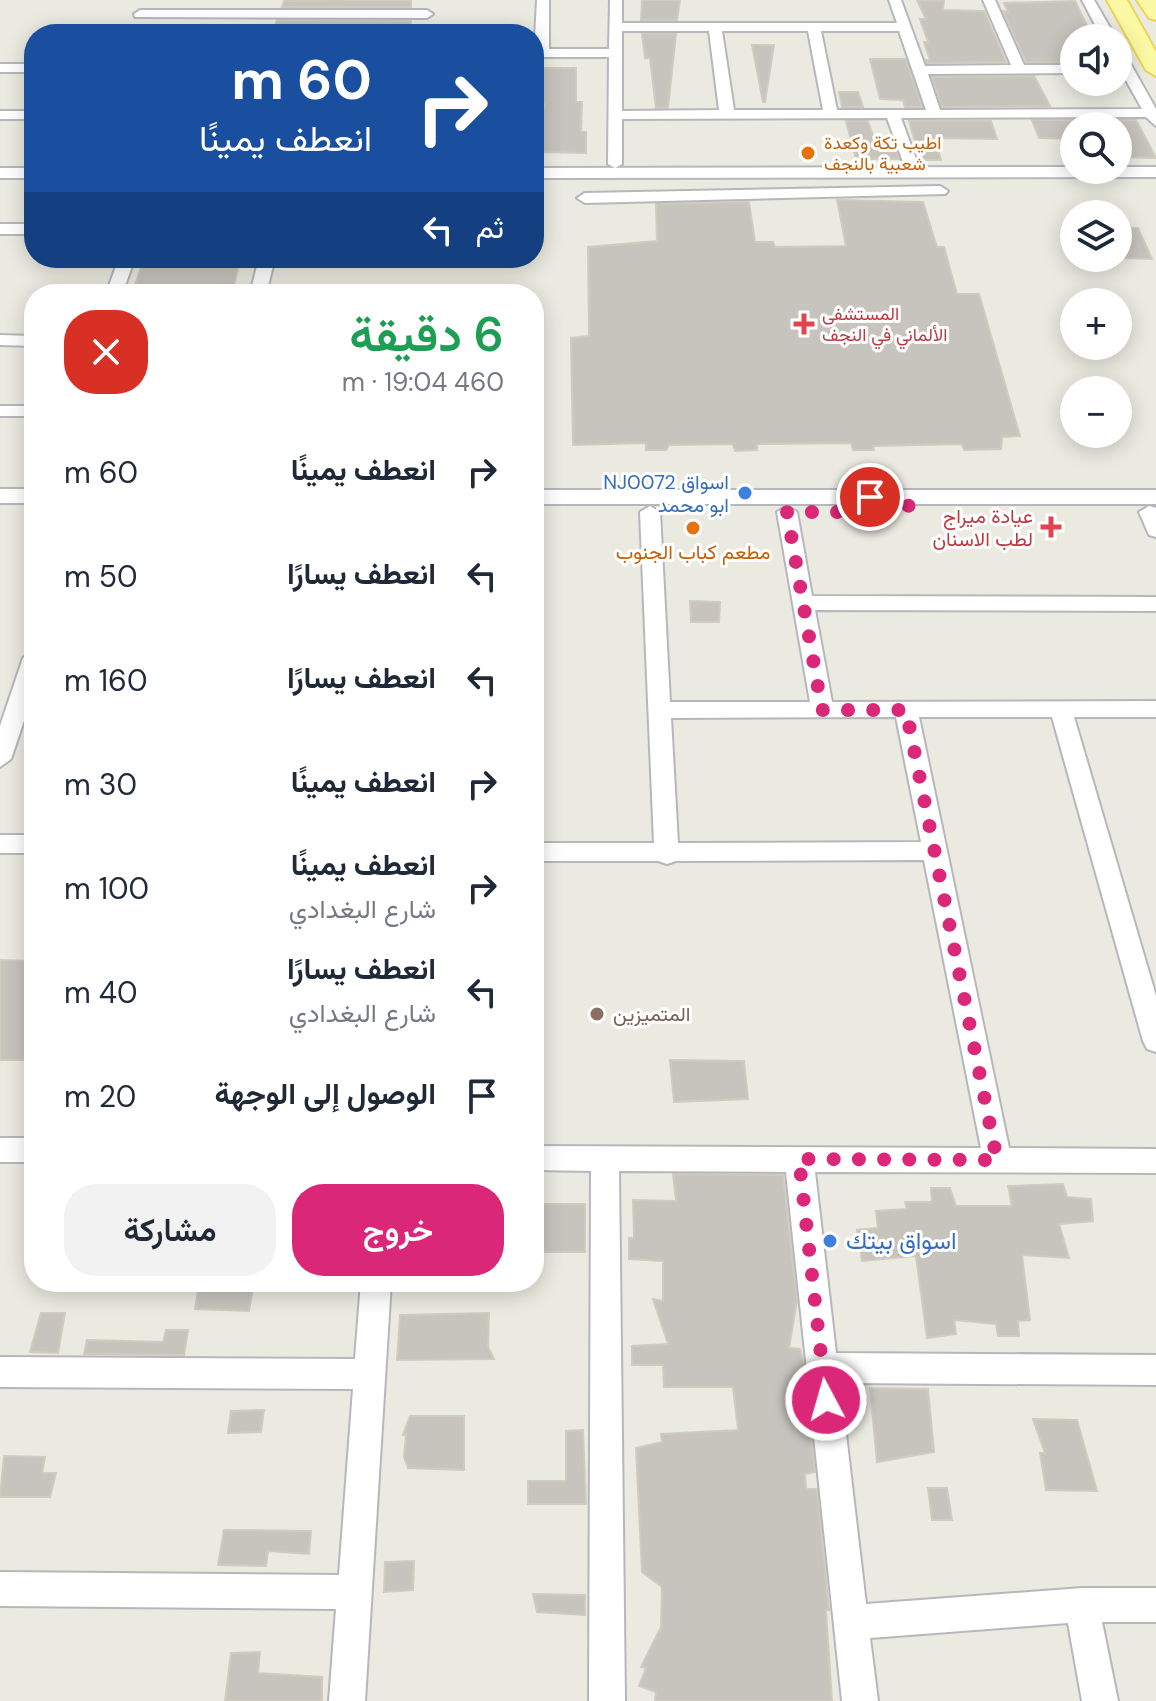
<!DOCTYPE html>
<html lang="ar">
<head>
<meta charset="utf-8">
<style>
	body { margin:0; font-family:"DM Sans",Vazirmatn,sans-serif; background:#f2f2f3; color:#1f2937; direction:rtl; height:100vh; display:flex; flex-direction:column; font-size:30px; white-space:nowrap }
	* { box-sizing:border-box; margin:0 }
	p { font-size:26px; color:#747a83 }
	.icon { flex:none; width:44px; height:44px; fill:none; stroke:currentColor; stroke-width:2; stroke-linecap:round; stroke-linejoin:round }
	.map { position:relative; flex:1; overflow:hidden; direction:ltr }
	.drawer { position:absolute; left:24px; top:284px; width:520px; height:1008px; display:flex; flex-direction:column; background:#fff; border-radius:32px; box-shadow:0 4px 20px #0003; direction:rtl }
	.drawer>* { flex:none }
	.top-card { position:absolute; left:24px; top:24px; width:520px; height:244px; border-radius:32px; box-shadow:0 4px 20px #0003; direction:rtl; background:#1a4fa0; color:#fff; overflow:hidden }
	.tools { position:absolute; left:1060px; top:24px; display:grid; gap:16px }
	.tools a { display:grid; place-items:center; width:72px; height:72px; border-radius:50%; background:#fff; box-shadow:0 4px 20px #0003; font-size:40px }
	.pin { position:absolute; display:grid; place-items:center; width:68px; height:68px; color:#fff; margin:-34px; border:4px solid #fff; border-radius:50%; box-shadow:0 2px 8px #0007 }
	.me { position:absolute; width:88px; margin:-44px; rotate:354deg; stroke-linejoin:round; filter:drop-shadow(0 0 6px #0008) }
	.turn { display:flex; align-items:center; gap:28px; height:168px; padding:0 40px; font-size:36px }
	.turn .icon { width:104px; height:104px; stroke-width:2.5 }
	.turn b { display:block; font-size:56px; line-height:68px }
	.then { display:flex; align-items:center; height:76px; padding:0 40px; background:#0003; gap:16px; font-size:30px }
	.round { display:grid; place-items:center; flex:none; width:84px; height:84px; border-radius:32px; background:#f2f2f3 }
	.summary { display:flex; align-items:center; justify-content:space-between; height:136px; padding:0 40px }
	h1 { font-size:48px; font-weight:600; line-height:60px; color:#1e9e55 }
	.action { display:flex; gap:16px; margin-top:auto; padding:16px 40px }
	.action a { flex:1; height:92px; border-radius:32px; background:#db2777; color:#fff; font-size:32px; font-weight:600; line-height:92px; text-align:center }
	.action a+a { background:#f2f2f3; color:#1f2937 }
	ul { padding:0; list-style:none }
	li { display:flex; align-items:center; gap:24px; height:104px; padding:0 40px }
	li div { flex:1 }
	li b { display:block; font-size:30px }
	li em { font-style:normal }
	.map>svg:first-child { display:block }
</style>
</head>
<body>
<div class="map">
<svg width="1156" height="1701" viewBox="0 0 1156 1701">
	<rect width="100%" height="100%" fill="#ebeae0"/>
	<!-- building -->
	<g fill="#c6c4bd" stroke="#cfccbe" stroke-width="2">
		<path d="M411,0V7H282L284,1Z"/>
		<path d="M642,0H680L677,20H641Z"/>
		<path d="M917,0L944,1L943,10L984,11L1006,62L927,63L926,60H930L924,42H928L920,19H926Z"/>
		<path d="M1075,1L1093,38H1074V62H1026L1003,11L1008,12L1004,3Z"/>
		<path d="M277,20L411,21V34H272Z"/>
		<path d="M642,34H676L668,108H656L650,58H645Z"/>
		<path d="M752,45H774L765,102H763Z"/>
		<path d="M870,59H906L922,107H905L903,100L880,99Z"/>
		<path d="M534,68H576V102H582L581,132H586V153L542,152L543,146H535L545,104H534Z"/>
		<path d="M1034,76L1050,106L942,107L932,77Z"/>
		<path d="M839,92H858L863,107H842Z"/>
		<path d="M1032,120H1074V139L1039,138Z"/>
		<path d="M1118,120H1136L1156,158L1118,157Z"/>
		<path d="M846,121H868L874,139H892L899,159H856Z"/>
		<path d="M909,121H991L997,139L935,138L941,160H920Z"/>
		<path d="M837,200L923,202L937,247H944L957,294H979L1020,436L1002,437L1001,449L964,450L962,444L873,446L874,450H853L851,443L757,444V450L735,451L733,444L669,445L666,450H646V443L573,445L571,338L589,336L588,247L657,241L656,204L749,202L755,242H773L775,247L846,246Z"/>
		<path d="M1118,228H1138L1152,259L1124,258L1118,245Z"/>
		<path d="M144,258H240L233,291L137,294L138,291H133Z"/>
		<path d="M690,601L720,602L719,622H691Z"/>
		<path d="M0,960L34,961V1026L24,1060H0Z"/>
		<path d="M670,1060L744,1061L748,1099L674,1102Z"/>
		<path d="M673,1174L783,1175L797,1301L789,1348L800,1349L803,1363L815,1472L805,1474L806,1489H817L829,1610H826L832,1701H655L656,1692L639,1686L646,1668L641,1667L661,1627L662,1587L642,1572L636,1448L662,1442L661,1434L738,1430L733,1387H664L663,1365H632V1346L668,1344L653,1299L663,1301V1261L629,1259V1238H634L633,1200L676,1201Z"/>
		<path d="M1063,1184L1067,1197L1091,1199L1093,1221L1059,1224L1069,1258L1022,1255L1030,1320L1018,1321L1019,1336H998L996,1324L954,1320L956,1334L927,1338L916,1256L862,1261L857,1230L878,1228L876,1211L907,1209L905,1202H932L931,1188H950L956,1206H1012L1008,1186Z"/>
		<rect x="534" y="1204" width="51" height="48"/>
		<path d="M199,1282H254L249,1311L195,1309Z"/>
		<path d="M41,1313H65L58,1353L30,1352Z"/>
		<path d="M489,1313L488,1347L494,1359L397,1360L400,1315Z"/>
		<path d="M166,1330H188L184,1355L84,1354L87,1340L163,1342Z"/>
		<path d="M870,1388L928,1389L934,1452L877,1462Z"/>
		<path d="M264,1410L261,1432L228,1433L231,1411Z"/>
		<path d="M410,1416H464V1470L408,1468L404,1457L406,1435H403Z"/>
		<path d="M1033,1419L1077,1420L1097,1491L1046,1490L1040,1453H1045Z"/>
		<path d="M583,1430L586,1504H528V1481H566V1431Z"/>
		<path d="M4,1456L45,1457L42,1473H56L50,1497H0Z"/>
		<path d="M928,1488H947L952,1520H932Z"/>
		<path d="M224,1530L311,1531L309,1554L268,1551L266,1566L218,1565Z"/>
		<path d="M414,1561L413,1590L384,1592L385,1562Z"/>
		<path d="M533,1594L585,1595V1615L537,1612Z"/>
		<path d="M260,1652L258,1673L322,1677V1701H225L231,1653Z"/>
	</g>
	<g fill="none" stroke-linecap="round" stroke-linejoin="round">
		<defs>
			<g id="minor">
				<path d="M537,0H549V49H609L610,0H622V23H897L889,0H901L925,66L1011,65L983,0H995L1024,65H1074V73L928,74L940,110L1142,109L1118,66V50L1125,54L1156,109V126L1146,117L901,118L917,162L910,166L903,162L887,118L622,119V164L615,168L608,164L609,57H534ZM622,31H709L719,110L622,111ZM722,31H808L823,110H734ZM821,31H899L926,110H837Z"/>
				<path d="M1082,0H1094L1116,38H1102Z"/>
				<path d="M140,10H427L433,14L427,18L135,17L134,14Z"/>
				<rect x="0" y="64" width="34" height="8"/>
				<rect x="0" y="111" width="34" height="8"/>
				<path d="M940,186L948,191L945,194L585,203L577,198L585,193Z"/>
				<rect x="0" y="224" width="34" height="10"/>
				<path d="M119,258H135L122,294H106Z"/>
				<path d="M259,258H275L266,294H250Z"/>
				<path d="M0,335L34,336V346L0,345Z"/>
				<rect x="0" y="406" width="34" height="10"/>
				<path d="M650,506L660,512L670,702H810L777,512L787,506L797,512L812,596L1156,597V611L815,610L832,702L1156,701V717H1074L1156,996V1052L1147,1049L1143,1041L1052,717H919L1009,1148L1156,1149V1173L815,1172L836,1353L1156,1355V1385L840,1383L866,1604L1082,1588H1156V1622H1102L1118,1701H1082L1068,1623L870,1638L878,1701H842L786,1172L619,1171L625,1701H589L591,1171L534,1170V1146L981,1148L924,860L676,861L667,864L658,861H534V843H654L640,512ZM896,717L921,842L678,843L671,718Z"/>
				<path d="M1149,506L1156,508V537L1149,535L1139,512Z"/>
				<path d="M34,651V691L11,759L0,767V726L23,658Z"/>
				<rect x="0" y="835" width="34" height="18"/>
				<rect x="0" y="1138" width="34" height="24"/>
				<path d="M361,1282H391L365,1701H329L336,1609L0,1606V1572L339,1575L353,1389L0,1387V1357L355,1359Z"/>
			</g>
			<g id="tertiary">
				<path d="M1074,167V170H1118V167H1156V177L534,178V168Z"/>
				<rect x="0" y="168" width="34" height="10"/>
				<rect x="0" y="489" width="34" height="14"/>
				<rect x="534" y="490" width="622" height="14"/>
			</g>
			<g id="primary">
				<path d="M1107,0H1127L1156,52V76L1146,70Z"/>
				<path d="M1137,0H1156V20L1149,18Z"/>
			</g>
		</defs>
		<!-- minor casing -->
		<use href="#minor" stroke="#b6b7bc" stroke-width="4"/>
		<!-- tertiary casing -->
		<use href="#tertiary" stroke="#b6b7bc" stroke-width="4"/>
		<!-- primary casing -->
		<use href="#primary" stroke="#ebd558" stroke-width="4"/>
		<!-- minor -->
		<use href="#minor" fill="#fff" fill-rule="evenodd"/>
		<!-- tertiary -->
		<use href="#tertiary" fill="#fff" fill-rule="evenodd"/>
		<!-- primary -->
		<use href="#primary" fill="#fcf9a4" fill-rule="evenodd"/>
	</g>
	<g fill="none" stroke-linecap="round" stroke-linejoin="round">
		<!-- route -->
		<path stroke="#db2777" stroke-width="14" stroke-dasharray="0 25.2" d="M826,1400L799,1159L997,1160L906,710H822L787,512H904L909,508L907,500L870,497"/>
	</g>
	<!-- markers -->
	<g fill="#e8710a" stroke="#fff" stroke-width="3">
		<circle cx="808" cy="153" r="8"/>
		<circle cx="693" cy="528" r="8"/>
	</g>
	<g fill="#e0444e" stroke="#fff" stroke-width="3">
		<path d="M800 312h8v8h8v8h-8v8h-8v-8h-8v-8h8z"/>
		<path d="M1047 515h8v8h8v8h-8v8h-8v-8h-8v-8h8z"/>
	</g>
	<g fill="#3f7fe0" stroke="#fff" stroke-width="3">
		<circle cx="745" cy="493" r="8"/>
		<circle cx="830" cy="1241" r="8"/>
	</g>
	<circle fill="#8d6e63" stroke="#fff" stroke-width="3" cx="597" cy="1014" r="8"/>
	<g text-anchor="middle" stroke-width="6" stroke-linejoin="round" paint-order="stroke">
		<!-- far-food labels -->
		<g font-size="18" fill="#c56008" stroke="#fff" text-anchor="start">
			<text x="824" y="149">اطيب تكة وكعدة<tspan x="824" dy="21">شعبية بالنجف</tspan></text>
		</g>
		<!-- far-health labels -->
		<g font-size="18" fill="#be3a42" stroke="#fff" text-anchor="start">
			<text x="822" y="320">المستشفى<tspan x="822" dy="21">الألماني في النجف</tspan></text>
		</g>
		<!-- shop labels -->
		<g font-size="20" fill="#366cbe" stroke="#fff" text-anchor="end">
			<text x="729" y="489">NJ0072 اسواق<tspan x="729" dy="23">ابو محمد</tspan></text>
		</g>
		<!-- health labels -->
		<g font-size="20" fill="#be3a42" stroke="#fff" text-anchor="end">
			<text x="1033" y="523">عيادة ميراج<tspan x="1033" dy="23">لطب الاسنان</tspan></text>
		</g>
		<!-- food labels -->
		<g font-size="20" fill="#c56008" stroke="#fff">
			<text x="693" y="559">مطعم كباب الجنوب</text>
		</g>
		<!-- education labels -->
		<g font-size="20" fill="#785e54" stroke="#fff" text-anchor="start">
			<text x="613" y="1021">المتميزين</text>
		</g>
		<!-- near-shop labels -->
		<g font-size="24" fill="#366cbe" stroke="#fff" text-anchor="start">
			<text x="846" y="1249">اسواق بيتك</text>
		</g>
	</g>
</svg>
<div class="tools">
<a><svg class="icon" aria-label="sound" viewBox="0 0 24 24"><path d="M4 9h4l5-4v14l-5-4H4zM17 9q2 3 0 6"/></svg></a>
<a><svg class="icon" aria-label="search" viewBox="0 0 24 24"><circle cx="10" cy="10" r="6"/><path d="M15 15l6 6"/></svg></a>
<a><svg class="icon" aria-label="layers" viewBox="0 0 24 24"><path d="M12 4l9 5-9 5-9-5zM3 14l9 5 9-5"/></svg></a>
<a>+</a>
<a>−</a>
</div>
<div class="pin" style="left:870px;top:497px;background:#d93025"><svg class="icon" aria-label="arrive" viewBox="0 0 24 24"><path d="M6 21V4h12l-3 4 3 4H6"/></svg></div>
<svg class="me" style="left:826px;top:1400px" viewBox="-20 -20 40 40"><circle r="17" fill="#db2777" stroke="#fff" stroke-width="3"/><path d="M0-11L8 9 0 5-8 9z" fill="#fff"/></svg>
<div class="top-card">
<div class="turn"><svg class="icon" aria-label="right" viewBox="0 0 24 24"><path d="M7 20v-9h11M14 6l5 5-5 5"/></svg><div><b>60 m</b>انعطف يمينًا</div></div>
<div class="then">ثم<svg class="icon" aria-label="left" viewBox="0 0 24 24"><path d="M17 20v-9H6M10 6l-5 5 5 5"/></svg></div>
</div>
<section class="drawer">
<div class="summary"><div><h1>6 دقيقة</h1><p>460 m · 19:04</p></div><a class="round" style="background:#d93025;color:#fff"><svg class="icon" aria-label="close" viewBox="0 0 24 24"><path d="M6 6l12 12M18 6L6 18"/></svg></a></div>
<ul>
<li><svg class="icon" aria-label="right" viewBox="0 0 24 24"><path d="M7 20v-9h11M14 6l5 5-5 5"/></svg><div><b>انعطف يمينًا</b></div><em>60 m</em></li>
<li><svg class="icon" aria-label="left" viewBox="0 0 24 24"><path d="M17 20v-9H6M10 6l-5 5 5 5"/></svg><div><b>انعطف يسارًا</b></div><em>50 m</em></li>
<li><svg class="icon" aria-label="left" viewBox="0 0 24 24"><path d="M17 20v-9H6M10 6l-5 5 5 5"/></svg><div><b>انعطف يسارًا</b></div><em>160 m</em></li>
<li><svg class="icon" aria-label="right" viewBox="0 0 24 24"><path d="M7 20v-9h11M14 6l5 5-5 5"/></svg><div><b>انعطف يمينًا</b></div><em>30 m</em></li>
<li><svg class="icon" aria-label="right" viewBox="0 0 24 24"><path d="M7 20v-9h11M14 6l5 5-5 5"/></svg><div><b>انعطف يمينًا</b><p>شارع البغدادي</p></div><em>100 m</em></li>
<li><svg class="icon" aria-label="left" viewBox="0 0 24 24"><path d="M17 20v-9H6M10 6l-5 5 5 5"/></svg><div><b>انعطف يسارًا</b><p>شارع البغدادي</p></div><em>40 m</em></li>
<li><svg class="icon" aria-label="arrive" viewBox="0 0 24 24"><path d="M6 21V4h12l-3 4 3 4H6"/></svg><div><b>الوصول إلى الوجهة</b></div><em>20 m</em></li>
</ul>
<div class="action"><a>خروج</a><a>مشاركة</a></div>
</section>
</div>
</body>
</html>
